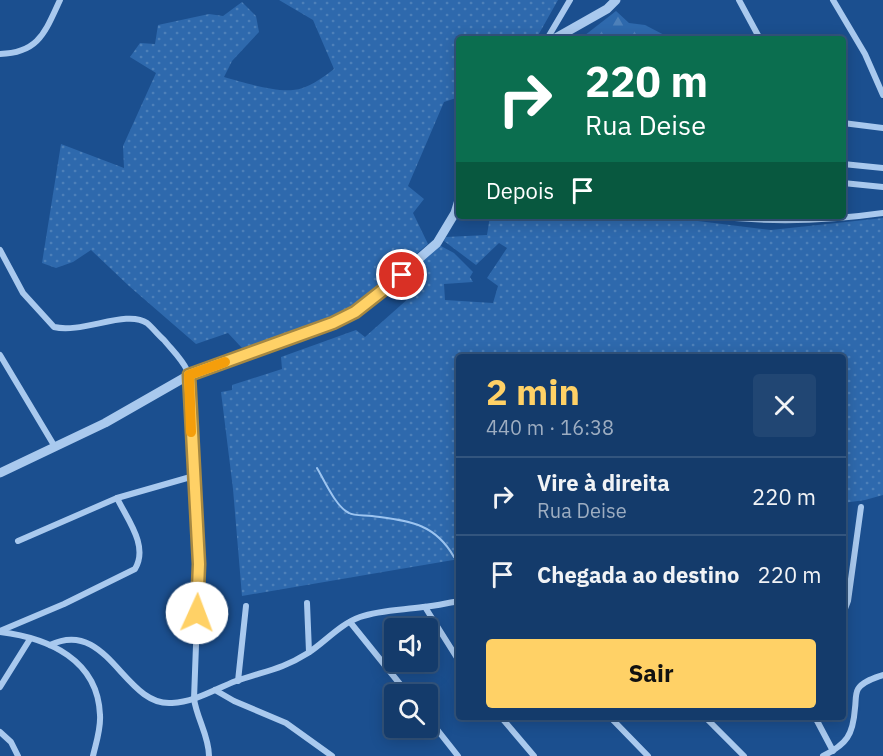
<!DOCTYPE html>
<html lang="pt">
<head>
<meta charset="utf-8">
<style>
	body { margin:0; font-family:"IBM Plex Sans",sans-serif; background:#214673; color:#f1f3f6; height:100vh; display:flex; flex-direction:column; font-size:22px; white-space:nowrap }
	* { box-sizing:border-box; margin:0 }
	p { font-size:20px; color:#9dadc1 }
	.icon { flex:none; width:33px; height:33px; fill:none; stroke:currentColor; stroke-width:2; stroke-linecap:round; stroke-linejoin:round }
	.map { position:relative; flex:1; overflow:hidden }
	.panel { position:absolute; left:456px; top:354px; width:390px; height:366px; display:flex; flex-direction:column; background:#143b6b; border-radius:6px; box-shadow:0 3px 15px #0003,0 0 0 2px #33557e }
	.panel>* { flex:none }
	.guide { position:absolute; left:456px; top:36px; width:390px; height:183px; border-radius:6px; box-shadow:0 3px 15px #0003,0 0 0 2px #33557e; background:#0b6e4f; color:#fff; overflow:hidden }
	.buttons { position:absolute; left:384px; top:618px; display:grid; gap:12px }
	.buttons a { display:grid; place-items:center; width:54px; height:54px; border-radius:6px; background:#143b6b; box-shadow:0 3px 15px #0003,0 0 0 2px #33557e; font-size:30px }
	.pin { position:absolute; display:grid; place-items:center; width:51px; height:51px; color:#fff; margin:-26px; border:3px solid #fff; border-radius:50%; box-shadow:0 2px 6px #0007 }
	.me { position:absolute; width:66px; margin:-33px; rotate:2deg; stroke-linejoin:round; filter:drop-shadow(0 0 4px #0008) }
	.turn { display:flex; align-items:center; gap:21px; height:126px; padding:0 30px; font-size:27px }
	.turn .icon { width:78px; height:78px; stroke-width:2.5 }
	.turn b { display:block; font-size:42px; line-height:51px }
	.then { display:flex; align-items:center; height:57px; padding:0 30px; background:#0003; gap:12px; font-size:22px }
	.round { display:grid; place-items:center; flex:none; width:63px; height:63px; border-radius:6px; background:#214673 }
	.summary { display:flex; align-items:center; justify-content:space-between; height:102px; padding:0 30px }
	h1 { font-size:36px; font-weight:700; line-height:45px; color:#ffd166 }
	.primary-button { display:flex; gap:12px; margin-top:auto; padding:12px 30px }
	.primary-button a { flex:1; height:69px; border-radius:6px; background:#ffd166; color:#111; font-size:24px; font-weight:700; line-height:69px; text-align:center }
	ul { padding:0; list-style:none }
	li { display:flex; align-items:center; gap:18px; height:78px; padding:0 30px; border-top:2px solid #33557e }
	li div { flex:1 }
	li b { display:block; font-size:22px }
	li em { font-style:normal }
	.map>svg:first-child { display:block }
</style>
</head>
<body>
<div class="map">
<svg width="883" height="756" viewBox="0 0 883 756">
	<defs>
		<pattern id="grass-dots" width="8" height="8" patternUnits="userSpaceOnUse" patternTransform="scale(1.5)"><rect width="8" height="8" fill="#2e69ad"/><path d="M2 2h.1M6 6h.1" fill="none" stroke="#4d80b9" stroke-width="1.8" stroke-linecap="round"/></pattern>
		<pattern id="forest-firs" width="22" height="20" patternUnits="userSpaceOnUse" patternTransform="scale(1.5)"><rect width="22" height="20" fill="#2e69ad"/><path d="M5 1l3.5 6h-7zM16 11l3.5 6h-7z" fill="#4d80b9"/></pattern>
	</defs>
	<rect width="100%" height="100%" fill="#1b4f8f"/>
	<!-- grass -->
	<g fill="url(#grass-dots)">
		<path d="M279,0H558L536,39H459V97L444,102L408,186L424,199L413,213L428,244L354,307L314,326L242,348L228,333L196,344L129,286L91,250L73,262L56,268L42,263L61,144L124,168L123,146L156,73L130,57L140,43L155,44L158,25L209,14L223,16L242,2L256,16L259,32L232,61L224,77C242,82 274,92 293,90C308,89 322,78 334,69L313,20Z"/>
		<path d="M490,216H680L690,220L771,230L883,218V495L865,500L843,503V357H459V559L242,596L233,489L221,392L232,390V385L282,369L281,357L356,330L365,337L419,289L407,273L439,245L454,253L473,272L470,277L473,282L444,284L445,300L493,303L498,286L487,278L507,248L499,243L476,265L444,241L446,237L487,235Z"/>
	</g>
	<!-- forest -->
	<path fill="url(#forest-firs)" d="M616,11L629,23L645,25L672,39H580Z"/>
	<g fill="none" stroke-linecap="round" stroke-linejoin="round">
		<!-- stream -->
		<path stroke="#9cc4f0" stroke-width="2" d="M317,468C324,480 336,507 349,513C354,516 365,515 372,516C407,521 434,522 454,557"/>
		<!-- minor -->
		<g stroke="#a9c9ee" stroke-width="6">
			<path d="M739,0L760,39"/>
			<path d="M833,0L865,54L883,95"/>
			<path d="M547,39L570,0"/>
			<path d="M0,54C39,53 45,32 60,0"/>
			<path d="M843,123L883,128"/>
			<path d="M843,164L883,168"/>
			<path d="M843,183L883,187"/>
			<path d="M715,216C772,223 827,221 883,213"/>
			<path d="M0,250L23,293L54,327C82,334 127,309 147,323C153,328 158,335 164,340C172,350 181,358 187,370L199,564L194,699C197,719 209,736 209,756"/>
			<path d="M0,355L55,447"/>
			<path d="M18,541L117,498L194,476"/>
			<path d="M307,603L309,652"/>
			<path d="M425,607L459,661"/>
			<path d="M843,614L848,601L861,507"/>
			<path d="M350,622L408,694"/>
			<path d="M0,631L64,604L135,569C149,546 127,519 117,498"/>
			<path d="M0,632C49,638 98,660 100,715C101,729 96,743 93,756"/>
			<path d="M50,645C108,617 124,707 172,703C195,702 215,689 236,681C264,671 281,670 308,653C325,642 340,624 360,617C380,610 402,610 423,607C435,606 447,603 459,601"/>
			<path d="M238,681L246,606"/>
			<path d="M0,687L30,639"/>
			<path d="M215,690L234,701L286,723L332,756"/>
			<path d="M501,717L534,756"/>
			<path d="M610,717L648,756"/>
			<path d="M705,717L744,756"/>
			<path d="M815,717L833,751"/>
			<path d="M428,718L458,756"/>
			<path d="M0,732L11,742L18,756"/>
			<path d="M823,756C847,744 853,735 855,708C856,702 855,694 858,689C863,681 875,678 883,675"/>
		</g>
		<!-- tertiary -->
		<g stroke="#a9c9ee" stroke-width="9">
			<path d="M554,39L607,9L616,0"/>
			<path d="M0,473L105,423L189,375L333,323L355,312L369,302L437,243L455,213L459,200"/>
		</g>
	</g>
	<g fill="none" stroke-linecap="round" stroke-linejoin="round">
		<defs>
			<path id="route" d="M197,613L199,564L189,375L333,323L355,312L402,275"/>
		</defs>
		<!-- route casing -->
		<use href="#route" stroke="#a68842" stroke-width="15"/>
		<!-- route -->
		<use href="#route" stroke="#ffd166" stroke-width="10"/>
		<!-- slow -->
		<path stroke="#f59e0b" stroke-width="10" d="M191,432L189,375L225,362"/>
	</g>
</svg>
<div class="buttons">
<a><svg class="icon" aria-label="sound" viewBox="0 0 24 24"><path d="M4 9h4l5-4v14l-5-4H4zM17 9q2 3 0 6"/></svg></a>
<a><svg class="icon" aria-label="search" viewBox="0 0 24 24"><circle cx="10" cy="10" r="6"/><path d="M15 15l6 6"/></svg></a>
</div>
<div class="pin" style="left:402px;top:275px;background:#d93025"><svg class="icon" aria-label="arrive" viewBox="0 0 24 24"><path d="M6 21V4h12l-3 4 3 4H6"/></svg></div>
<svg class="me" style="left:197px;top:613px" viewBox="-20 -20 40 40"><circle r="19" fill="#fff"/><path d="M0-13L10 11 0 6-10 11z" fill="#ffd166"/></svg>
<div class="guide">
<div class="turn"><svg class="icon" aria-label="right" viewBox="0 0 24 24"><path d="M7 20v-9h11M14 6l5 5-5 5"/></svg><div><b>220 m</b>Rua Deise</div></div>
<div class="then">Depois<svg class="icon" aria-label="arrive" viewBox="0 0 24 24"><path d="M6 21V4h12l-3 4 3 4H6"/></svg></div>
</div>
<section class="panel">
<div class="summary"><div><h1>2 min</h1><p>440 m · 16:38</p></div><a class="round"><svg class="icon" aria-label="close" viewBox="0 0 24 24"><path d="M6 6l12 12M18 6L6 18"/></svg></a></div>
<ul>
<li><svg class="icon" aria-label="right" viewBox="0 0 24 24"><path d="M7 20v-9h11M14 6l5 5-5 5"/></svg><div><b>Vire à direita</b><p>Rua Deise</p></div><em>220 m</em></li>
<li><svg class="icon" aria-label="arrive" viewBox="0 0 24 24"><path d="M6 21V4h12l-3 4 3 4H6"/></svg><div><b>Chegada ao destino</b></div><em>220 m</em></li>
</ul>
<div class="primary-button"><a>Sair</a></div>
</section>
</div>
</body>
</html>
